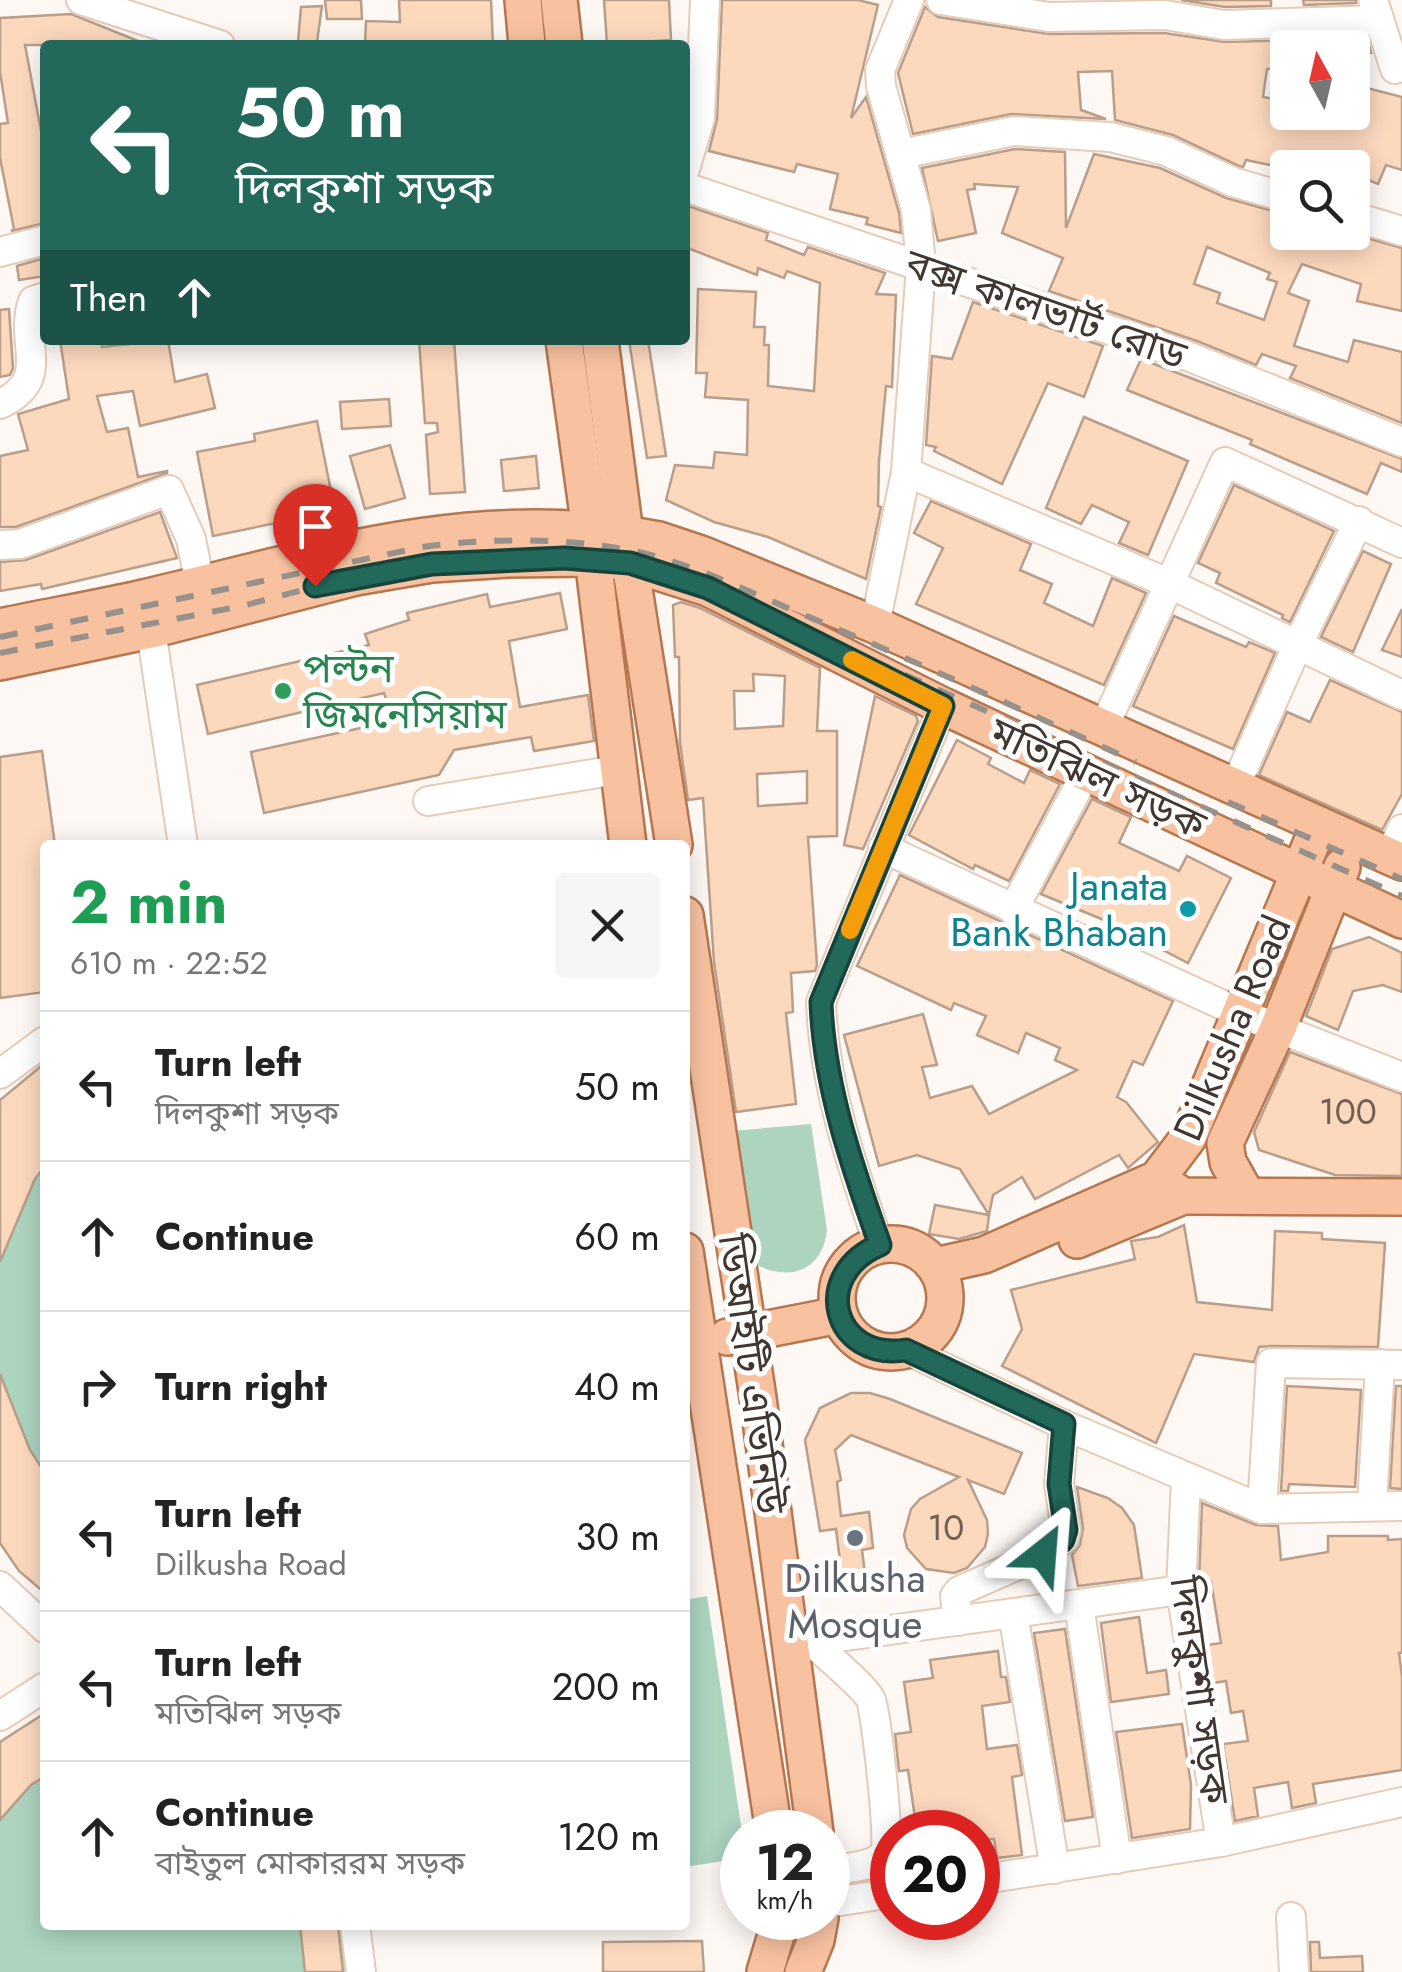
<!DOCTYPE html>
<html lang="en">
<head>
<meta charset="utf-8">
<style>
	body { margin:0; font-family:Jost,"Noto Sans Bengali",sans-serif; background:#f6f6f6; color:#222; height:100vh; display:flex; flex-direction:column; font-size:38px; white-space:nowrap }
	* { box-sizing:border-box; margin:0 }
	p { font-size:32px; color:#767676 }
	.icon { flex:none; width:55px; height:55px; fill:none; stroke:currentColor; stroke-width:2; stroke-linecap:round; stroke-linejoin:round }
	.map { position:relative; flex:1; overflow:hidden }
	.details { position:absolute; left:40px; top:840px; width:650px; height:1090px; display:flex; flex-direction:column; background:#fff; border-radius:10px; box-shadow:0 5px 25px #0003 }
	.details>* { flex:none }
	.banner { position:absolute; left:40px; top:40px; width:650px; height:305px; border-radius:10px; box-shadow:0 5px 25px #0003; background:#22685b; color:#fff; overflow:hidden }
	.needle { width:65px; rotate:352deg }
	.tools { position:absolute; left:1270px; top:30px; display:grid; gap:20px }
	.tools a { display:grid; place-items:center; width:100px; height:100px; border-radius:10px; background:#fff; box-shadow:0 5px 25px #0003; font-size:50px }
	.speed { position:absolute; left:720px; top:1810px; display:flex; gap:20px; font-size:50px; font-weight:700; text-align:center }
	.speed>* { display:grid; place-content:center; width:130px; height:130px; border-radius:50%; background:#fff; box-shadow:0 5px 25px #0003; line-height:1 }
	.speed small { font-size:25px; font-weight:400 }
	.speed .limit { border:15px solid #d22; background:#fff; color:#111 }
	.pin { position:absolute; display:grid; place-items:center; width:85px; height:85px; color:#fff; margin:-102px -42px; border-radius:50% 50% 50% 0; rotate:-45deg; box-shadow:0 0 10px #0007 }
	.pin .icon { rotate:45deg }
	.me { position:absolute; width:110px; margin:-55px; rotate:28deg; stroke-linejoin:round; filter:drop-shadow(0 0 8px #0008) }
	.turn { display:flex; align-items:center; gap:35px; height:210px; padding:0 30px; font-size:45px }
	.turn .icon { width:130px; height:130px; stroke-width:2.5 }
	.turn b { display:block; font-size:70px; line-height:85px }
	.then { display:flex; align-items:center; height:95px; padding:0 30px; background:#0003; gap:20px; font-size:38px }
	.round { display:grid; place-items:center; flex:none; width:105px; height:105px; border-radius:10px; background:#f6f6f6 }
	.overview { display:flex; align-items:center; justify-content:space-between; height:170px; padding:0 30px }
	h1 { font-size:60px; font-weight:700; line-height:75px; color:#1e9e55 }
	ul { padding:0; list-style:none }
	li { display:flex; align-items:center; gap:30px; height:150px; padding:0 30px; border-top:2px solid #e0e0e0 }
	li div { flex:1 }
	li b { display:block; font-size:38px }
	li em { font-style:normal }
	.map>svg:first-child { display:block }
</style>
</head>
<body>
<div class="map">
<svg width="1402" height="1972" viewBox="0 0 1402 1972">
	<rect width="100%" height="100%" fill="#fef8f4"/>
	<!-- green -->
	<g fill="#acd4bf">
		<path d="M45,1061V1593L19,1571L0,1543V1100Z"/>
		<path d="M811,1124L827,1230C822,1275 783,1283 749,1260L732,1131Z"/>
		<path d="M707,1596L742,1833V1858L685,1867V1600Z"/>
		<path d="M45,1714V1925H355L360,1972H0V1742Z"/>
	</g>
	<!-- building -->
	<g fill="#fcd8bd" stroke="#b89e8b" stroke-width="2.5" fill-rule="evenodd">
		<path d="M325,0H361L362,19H327Z"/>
		<path d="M399,0H491L493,45H365L366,21L400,22Z"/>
		<path d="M604,0H669L671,40L607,44Z"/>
		<path d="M722,0H858L878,5L851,118L866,97L899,213L901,233L866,224L868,218L830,209L838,174L797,164L794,172L709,151L717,119Z"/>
		<path d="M1181,0H1271V6L1225,7Z"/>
		<path d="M1303,0H1356V3L1304,5Z"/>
		<path d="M322,6L317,42H298L301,7Z"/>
		<path d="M925,7L938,17L1049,34L1164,33L1225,42L1367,38L1371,53L1352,55V48H1286L1288,69H1267L1263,97L1288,101V112H1352V84L1402,97V170L1386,165L1378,184L1352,174V168H1284L1246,160L1243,167L1239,166L1173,135L1115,120L1112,71L1078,72L1081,110L1106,119L1011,114L913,134L898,73Z"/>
		<path d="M71,14L148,45H25L45,152V223L11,231L14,229L0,158V124L8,123L0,72V18Z"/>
		<path d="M1015,149L1065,152L1066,228L1094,154L1160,168L1226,198L1287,215L1280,232H1346L1402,248V311L1357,301L1361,284L1302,264L1288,293L1309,301L1294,346L1348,362L1354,340L1402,352V423L1290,378L1296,366L1262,354L1256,365L1197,341L1049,291L1063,258L1002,233L1018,187L974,184L975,189L967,190L976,233L938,241L922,168ZM1207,247L1270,273L1267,279L1277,282L1264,320L1217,303L1220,293L1194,284Z"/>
		<path d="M685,205L768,233L766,240L804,255L808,247L885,273L876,294L896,295L892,387L886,386L879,461L878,506L881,507L866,579L768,537L714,522L666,500L675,465L713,468L715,452L747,455L748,400L705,397L707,373H696L698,289L756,292L754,327H765L764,345H769L768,386L814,391L820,283L787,271L784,278L758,268L757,275L685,247Z"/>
		<path d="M45,258V276L19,280L17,266Z"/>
		<path d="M973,302L1103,346L1084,397L1048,383L1002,484L934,451L936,447L926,445L932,356L952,359Z"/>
		<path d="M9,309L13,368L10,375L0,377V310Z"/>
		<path d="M60,340H101L102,347L168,340L175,382L207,374L215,408L140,426L133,391L97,396L107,432L128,428L138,477L167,471V473L16,527H0V456L28,450L18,414L69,399Z"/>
		<path d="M419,340H454L465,492L430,494L426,435L438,432L437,423H425Z"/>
		<path d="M629,340H648L666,456L647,458Z"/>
		<path d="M1141,359L1402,459V472L1381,463L1367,494L1250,444L1252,440L1127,390Z"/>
		<path d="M389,399L391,426L342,429L340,402Z"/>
		<path d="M1084,417L1188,461L1148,555L1119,543L1129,522L1092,505L1081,524L1046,508Z"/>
		<path d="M317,421L335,511L213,536L197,452L255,441L254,434Z"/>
		<path d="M390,445L405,498L365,509L350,456Z"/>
		<path d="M536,456L539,488L504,491L501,460Z"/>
		<path d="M1234,485L1334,531L1290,622L1282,618L1283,615L1216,583L1220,573L1198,563Z"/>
		<path d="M931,501L1031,544L1020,570L1052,584L1044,603L1093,626L1112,578L1146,593L1104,685L916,604L943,548L914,533Z"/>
		<path d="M160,512L177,558L42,589L41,584L0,591V562L26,560Z"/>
		<path d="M1363,551L1391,564L1353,652L1321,637Z"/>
		<path d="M560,593L567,629L509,641L520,707L588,695L594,741L534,751L531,737L454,750L439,775L264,813L251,752L393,721L384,693L208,734L197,685L369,645L365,634L409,620L407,613L487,594L490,607Z"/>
		<path d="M681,602L700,608L820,668L817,731H837V836L808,837L817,965L815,971L791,973L793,1012L786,1013L796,1104L736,1112L714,962L703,798L688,800L680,743L679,657H675L673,605ZM753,674L785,676L783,726L735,729L734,691H754ZM807,771V803L758,806L757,774Z"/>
		<path d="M1402,609V657L1382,650Z"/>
		<path d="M1174,616L1246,647L1249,642L1275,653L1233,749L1133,706Z"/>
		<path d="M1330,680L1402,712V794L1382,830L1259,775L1287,712L1310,722Z"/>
		<path d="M875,696L916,716L918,721L863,849L844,845Z"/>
		<path d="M957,740L991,758L988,764L1024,783L1030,770L1060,784L1009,881L975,865L973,869L909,835Z"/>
		<path d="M42,751L55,845H45V992L0,998V757Z"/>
		<path d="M1092,799L1131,817L1119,843L1179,871L1187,856L1231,878L1188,963L1111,923L1041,894Z"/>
		<path d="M900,875L1173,1001L1143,1065L1133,1061L1117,1097L1126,1102L1158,1142L1128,1168L1119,1155L1035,1199L1022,1177L993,1195L989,1215L960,1169L917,1155L879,1166L844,1035L923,1014L937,1065L922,1067L930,1098L972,1086L989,1114L1077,1070L1055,1060L1060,1048L1026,1033L1018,1053L977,1035L986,1016L954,1003L951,1010L857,966Z"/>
		<path d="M1369,937L1402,953V992L1383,985L1353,991L1338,1030L1306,1016L1332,949Z"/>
		<path d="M1290,1052L1402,1094V1176L1335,1175L1259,1150L1254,1132Z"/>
		<path d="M45,1063V1166L35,1179L0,1262V1100Z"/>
		<path d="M935,1205L989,1215L987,1231L959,1239L929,1234Z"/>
		<path d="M1184,1225L1197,1302L1272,1310L1275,1231L1322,1233V1239L1385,1243L1378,1347L1270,1346L1259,1347L1254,1362L1194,1354L1156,1443L1002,1366L1022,1329L1011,1290L1135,1259L1131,1241L1158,1237Z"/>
		<path d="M0,1374L30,1450L45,1473V1593L19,1571L0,1543Z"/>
		<path d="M1287,1386L1361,1390L1355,1487L1289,1484L1288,1491H1281Z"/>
		<path d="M1396,1386H1402V1489L1390,1488Z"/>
		<path d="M851,1393H870L890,1399L1022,1453L1004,1494L968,1480L987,1520L988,1534L985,1547L967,1568L954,1573L926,1569L907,1548L904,1535L911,1509L920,1499L959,1477L851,1435L835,1450L841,1480L837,1482L841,1516L869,1512L873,1548L862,1550L867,1590L844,1592L836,1529L820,1531L805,1440L820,1408Z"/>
		<path d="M1077,1487L1108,1498L1122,1508L1134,1525L1142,1578L1078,1586L1072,1555L1080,1545L1083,1528Z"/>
		<path d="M1202,1503L1256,1525L1278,1526L1281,1560L1328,1552V1536H1388V1540L1402,1539V1653H1399L1402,1676V1770L1313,1784L1316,1803L1292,1808L1288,1782L1254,1788L1258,1816L1235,1821L1223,1744L1248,1741L1243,1711L1231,1713L1226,1681L1213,1683L1207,1645L1221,1643L1211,1581L1199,1582Z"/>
		<path d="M1139,1617L1147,1673L1166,1670L1169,1694L1111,1702L1101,1623Z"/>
		<path d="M1065,1629L1093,1817L1065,1821L1034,1633Z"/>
		<path d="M998,1651L1001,1677H1006L1010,1702L982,1706L987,1749L1017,1745L1022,1775L1012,1777L1022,1855L997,1858L994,1839L979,1840L978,1832H917L908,1770L899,1771L895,1734L911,1732L904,1682L933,1678L930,1660Z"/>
		<path d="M45,1713V1776L31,1785L0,1820V1742Z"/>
		<path d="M1182,1724L1191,1785L1190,1829L1132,1838L1116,1732Z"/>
		<path d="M300,1925H338L343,1972H305Z"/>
		<path d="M702,1941L704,1972H603V1942Z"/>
		<path d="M1310,1942H1319L1320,1958L1362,1956L1363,1972H1311Z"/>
	</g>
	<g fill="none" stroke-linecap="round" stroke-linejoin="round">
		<defs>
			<g id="minor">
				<path d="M81,0L220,45"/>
				<path d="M941,0L1049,17L1165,15L1224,25L1379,20"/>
				<path d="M1373,0L1395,69"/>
				<path d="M901,154L1014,131L1110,137L1166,151L1233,182L1288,198"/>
				<path d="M685,169L700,118L705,0"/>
				<path d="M685,187L1190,357L1402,442"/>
				<path d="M1352,216L1402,231"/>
				<path d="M0,252L45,240"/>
				<path d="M0,404C54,379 18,344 33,301L45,297"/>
				<path d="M906,472L1168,583L1402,695"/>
				<path d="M0,545L20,544L169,490L191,539L200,584"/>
				<path d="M875,625L906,472L921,266L916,210L881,86L880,70L909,0"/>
				<path d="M151,630L183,845"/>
				<path d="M1103,729L1225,462L1402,543"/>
				<path d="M1234,789L1298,644L1359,521"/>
				<path d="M428,801L617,770"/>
				<path d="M883,848L1242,1014L1402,1077"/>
				<path d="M1389,857L1402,829"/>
				<path d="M1013,910L1087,771"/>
				<path d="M0,1074L45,1041"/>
				<path d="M879,1245C852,1166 824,1086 821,1002L943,706"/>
				<path d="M907,1350L1064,1425L1262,1509L1402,1506"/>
				<path d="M1186,1479L1181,1590L1221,1842"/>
				<path d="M1372,1505L1380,1364"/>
				<path d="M1262,1509L1271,1363L1402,1365"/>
				<path d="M0,1586L45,1628"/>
				<path d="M1079,1605L1117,1859"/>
				<path d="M1013,1613L1055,1869"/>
				<path d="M958,1621L955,1596L959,1591L1043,1554L1063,1540L1066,1530L1059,1484L1064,1425"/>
				<path d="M811,1641C823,1653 865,1687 871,1700C876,1713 891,1845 885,1853C874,1868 844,1868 828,1870"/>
				<path d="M788,1644L1181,1590"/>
				<path d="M0,1716L45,1687"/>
				<path d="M978,1880L1221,1842L1402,1802"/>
				<path d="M828,1903L892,1893"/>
				<path d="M1291,1917L1294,1972"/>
				<path d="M355,1925L361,1972"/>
			</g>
			<g id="major">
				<path d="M523,0L527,45"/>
				<path d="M559,0L564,45"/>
				<path d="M600,340L625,534L659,540L701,554L875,625L1402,862"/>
				<path d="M0,627C47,617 95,609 143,598C304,561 456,510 625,534L630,563L593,558L590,529L564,340"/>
				<path d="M0,662L151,630L356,577L432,564L508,559L593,558L628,845"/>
				<path d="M674,845L630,563L708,588L943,706L1402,920"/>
				<path d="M685,915L758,1398L815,1832"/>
				<path d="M1166,1185L1183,1196L1402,1197"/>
				<path d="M1247,1196L1228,1162L1225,1143L1278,1028L1342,867"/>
				<path d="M1077,1240L1183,1196"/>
				<circle cx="891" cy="1298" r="54"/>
				<path d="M685,1251L774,1832"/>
				<path d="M935,1266L984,1255L1157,1179L1188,1138L1319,825"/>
				<path d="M727,1337L839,1315"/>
				<path d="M765,1972L781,1918"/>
				<path d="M803,1972L816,1940L820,1918"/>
			</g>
		</defs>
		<!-- minor casing -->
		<use href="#minor" stroke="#e6cbb7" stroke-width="32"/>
		<!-- major casing -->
		<use href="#major" stroke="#b57750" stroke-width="40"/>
		<!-- minor -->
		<use href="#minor" stroke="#fff" stroke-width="28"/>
		<!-- major -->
		<use href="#major" stroke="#f8c2a0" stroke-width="35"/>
		<!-- rail -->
		<g stroke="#98908a" stroke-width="6" stroke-dasharray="18 18" stroke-linecap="butt">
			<path d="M0,637L422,547C492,538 564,537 634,551C690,563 743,589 797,612C911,659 1024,711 1136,762"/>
			<path d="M0,653L242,606L363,574L471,557L522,555L629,568L681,581L867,658L1402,896"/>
			<path d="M1228,802L1402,879"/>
		</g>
	</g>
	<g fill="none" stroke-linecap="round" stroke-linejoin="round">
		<defs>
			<path id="route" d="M315,586L432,564L564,558L630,563L708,588L943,706L821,1002C824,1086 852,1166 880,1245C810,1274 832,1361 906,1350L1064,1424L1059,1484L1066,1530L1063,1540L1043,1554"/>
		</defs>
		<!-- route casing -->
		<use href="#route" stroke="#16443b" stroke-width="25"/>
		<!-- route -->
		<use href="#route" stroke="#22685b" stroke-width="18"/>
		<!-- slow -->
		<path stroke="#f59e0b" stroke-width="18" d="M850,930L943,706L852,660"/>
	</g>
	<!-- markers -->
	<circle fill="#2e9e5b" stroke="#fff" stroke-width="4" cx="283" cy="691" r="10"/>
	<circle fill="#0f9aa8" stroke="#fff" stroke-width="4" cx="1188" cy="909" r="10"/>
	<circle fill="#6b7280" stroke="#fff" stroke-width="4" cx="855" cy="1538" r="10"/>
	<g text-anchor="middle" stroke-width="10" stroke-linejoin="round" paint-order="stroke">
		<!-- number labels -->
		<g font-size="35" fill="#705f53">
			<text x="1348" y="1124">100</text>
			<text x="946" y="1540">10</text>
		</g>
		<!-- street labels -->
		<g font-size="40" fill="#423730" stroke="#fff">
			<text transform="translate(1046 309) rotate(19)" y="14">বক্স কালভার্ট রোড</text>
			<text transform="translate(1098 778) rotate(25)" y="14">মতিঝিল সড়ক</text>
			<text transform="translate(1232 1028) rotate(-67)" y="14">Dilkusha Road</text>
			<text transform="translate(752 1374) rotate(82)" y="14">ডিআইটি এভিনিউ</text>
			<text transform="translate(1200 1690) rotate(82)" y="14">দিলকুশা সড়ক</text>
		</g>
		<!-- leisure labels -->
		<g font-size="40" fill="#27864d" stroke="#fff" text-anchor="start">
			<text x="303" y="682">পল্টন<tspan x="303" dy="46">জিমনেসিয়াম</tspan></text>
		</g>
		<!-- culture labels -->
		<g font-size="40" fill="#0d838f" stroke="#fff" text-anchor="end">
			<text x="1168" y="900">Janata<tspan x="1168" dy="46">Bank Bhaban</tspan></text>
		</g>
		<!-- worship labels -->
		<g font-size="40" fill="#5b616d" stroke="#fff">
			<text x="855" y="1592">Dilkusha<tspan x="855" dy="46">Mosque</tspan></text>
		</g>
	</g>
</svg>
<div class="tools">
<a><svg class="needle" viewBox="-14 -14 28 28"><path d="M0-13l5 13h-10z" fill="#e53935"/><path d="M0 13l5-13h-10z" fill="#767676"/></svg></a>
<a><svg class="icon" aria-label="search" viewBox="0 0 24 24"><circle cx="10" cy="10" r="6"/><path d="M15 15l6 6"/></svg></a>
</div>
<div class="speed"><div>12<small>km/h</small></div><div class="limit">20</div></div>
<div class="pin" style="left:315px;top:586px;background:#d93025"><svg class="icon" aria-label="arrive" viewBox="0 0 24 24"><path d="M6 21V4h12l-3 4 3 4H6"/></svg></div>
<svg class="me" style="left:1043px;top:1554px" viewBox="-20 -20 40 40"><path d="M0-17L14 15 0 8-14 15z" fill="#22685b" stroke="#fff" stroke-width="4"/></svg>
<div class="banner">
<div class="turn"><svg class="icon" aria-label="left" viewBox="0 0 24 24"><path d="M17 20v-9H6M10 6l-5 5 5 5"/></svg><div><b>50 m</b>দিলকুশা সড়ক</div></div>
<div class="then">Then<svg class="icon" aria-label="ahead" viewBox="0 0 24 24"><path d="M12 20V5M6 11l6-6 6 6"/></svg></div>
</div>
<section class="details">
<div class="overview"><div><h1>2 min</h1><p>610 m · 22:52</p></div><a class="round"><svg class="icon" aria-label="close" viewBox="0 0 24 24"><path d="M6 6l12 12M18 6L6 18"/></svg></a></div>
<ul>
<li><svg class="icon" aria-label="left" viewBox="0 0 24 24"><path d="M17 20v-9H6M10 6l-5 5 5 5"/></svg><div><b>Turn left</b><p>দিলকুশা সড়ক</p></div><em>50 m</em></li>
<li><svg class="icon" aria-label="ahead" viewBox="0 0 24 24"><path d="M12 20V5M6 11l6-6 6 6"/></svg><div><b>Continue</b></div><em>60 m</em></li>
<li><svg class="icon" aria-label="right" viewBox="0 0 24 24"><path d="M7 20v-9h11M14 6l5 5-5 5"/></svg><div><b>Turn right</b></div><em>40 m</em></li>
<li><svg class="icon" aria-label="left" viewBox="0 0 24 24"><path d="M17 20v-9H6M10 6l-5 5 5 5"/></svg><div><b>Turn left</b><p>Dilkusha Road</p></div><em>30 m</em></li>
<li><svg class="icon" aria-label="left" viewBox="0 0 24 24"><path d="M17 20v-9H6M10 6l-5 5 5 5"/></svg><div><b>Turn left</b><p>মতিঝিল সড়ক</p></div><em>200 m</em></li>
<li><svg class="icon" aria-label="ahead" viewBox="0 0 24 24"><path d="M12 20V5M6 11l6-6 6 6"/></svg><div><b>Continue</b><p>বাইতুল মোকাররম সড়ক</p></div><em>120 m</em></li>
</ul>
</section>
</div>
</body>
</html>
